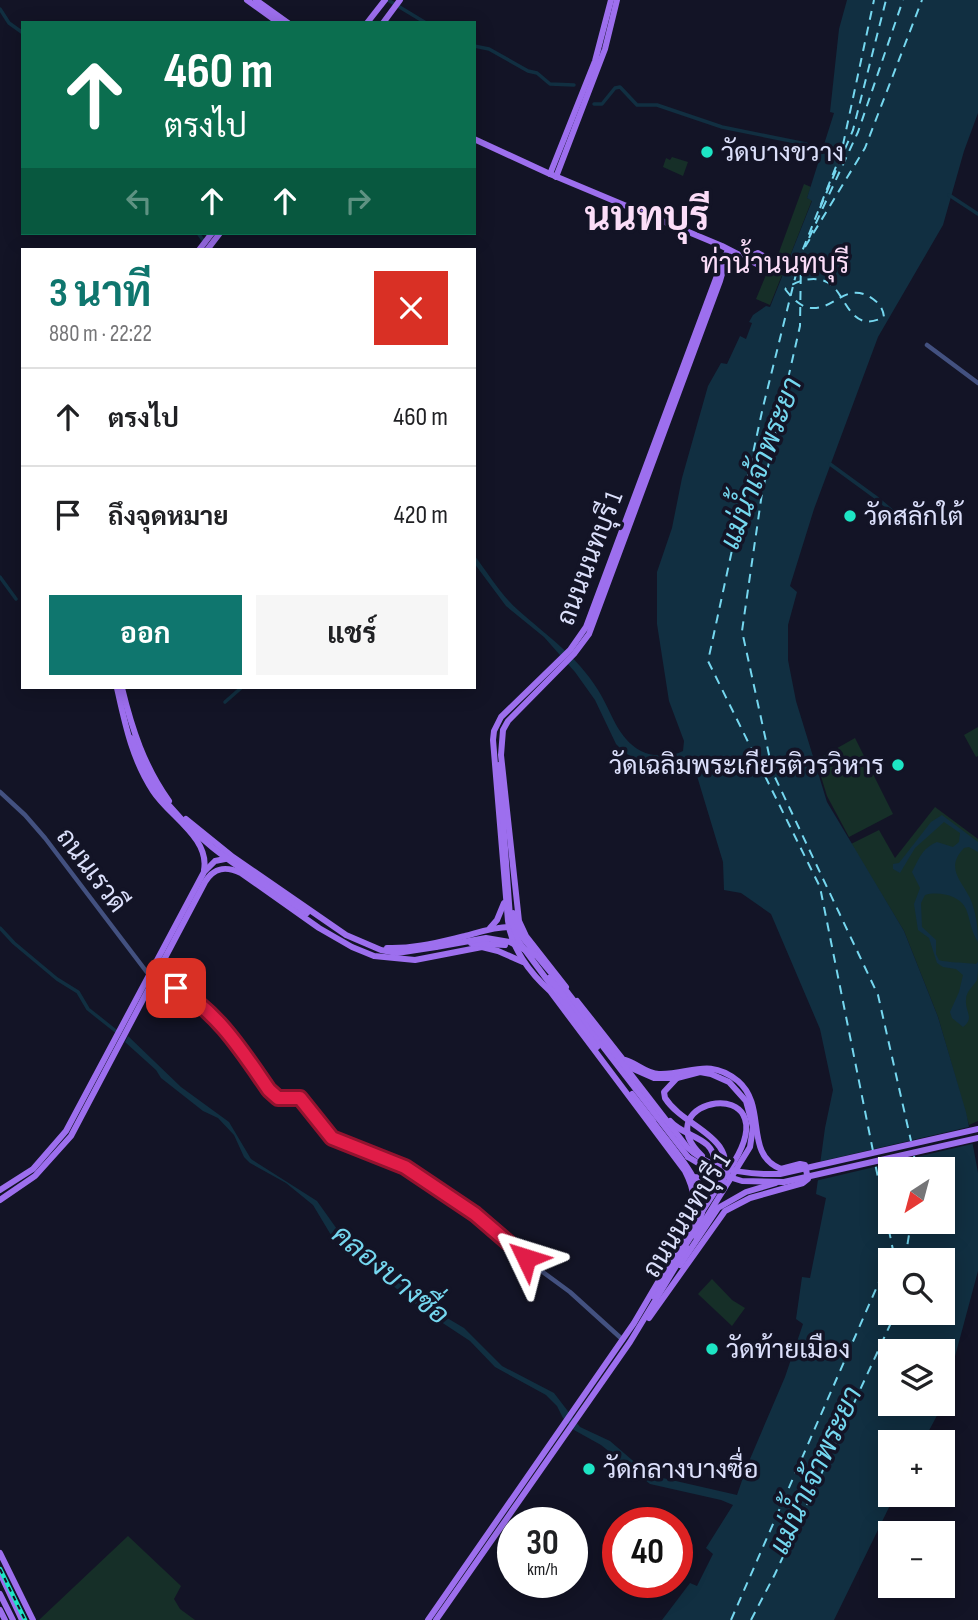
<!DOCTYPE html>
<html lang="th">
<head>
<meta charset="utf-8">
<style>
	body { margin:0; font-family:"Sofia Sans Condensed",Sarabun,sans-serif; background:#f6f6f6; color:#202124; height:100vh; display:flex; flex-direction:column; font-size:26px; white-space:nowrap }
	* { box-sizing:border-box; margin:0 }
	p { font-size:23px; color:#757577 }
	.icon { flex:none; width:38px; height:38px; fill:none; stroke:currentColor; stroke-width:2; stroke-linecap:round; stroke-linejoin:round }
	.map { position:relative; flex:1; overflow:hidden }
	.side { position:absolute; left:21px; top:248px; width:455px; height:441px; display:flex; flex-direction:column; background:#fff; border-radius:0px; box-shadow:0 4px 18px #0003 }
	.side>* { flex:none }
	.banner { position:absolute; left:21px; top:21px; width:455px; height:214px; border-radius:0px; box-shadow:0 4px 18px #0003; background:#0b6e4f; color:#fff; overflow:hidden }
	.needle { width:46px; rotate:216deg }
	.fabs { position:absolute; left:878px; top:1157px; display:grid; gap:14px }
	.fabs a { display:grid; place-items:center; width:77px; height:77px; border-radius:0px; background:#fff; box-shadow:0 4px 18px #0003; font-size:35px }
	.speed { position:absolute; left:497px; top:1507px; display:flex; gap:14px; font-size:35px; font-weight:700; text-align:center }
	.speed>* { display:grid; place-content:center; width:91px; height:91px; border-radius:50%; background:#fff; box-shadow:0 4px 18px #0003; line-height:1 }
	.speed small { font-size:18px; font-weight:400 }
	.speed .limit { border:10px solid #d22; background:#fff; color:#111 }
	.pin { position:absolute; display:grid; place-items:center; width:60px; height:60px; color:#fff; margin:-30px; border-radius:14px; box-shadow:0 4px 10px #0006 }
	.me { position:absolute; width:77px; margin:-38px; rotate:311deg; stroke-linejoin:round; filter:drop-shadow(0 0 5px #0008) }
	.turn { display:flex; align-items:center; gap:24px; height:147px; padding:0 28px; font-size:32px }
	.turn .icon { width:91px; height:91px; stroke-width:2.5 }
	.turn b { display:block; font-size:49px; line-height:60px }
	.lanes { display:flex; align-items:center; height:66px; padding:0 28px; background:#0003; justify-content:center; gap:35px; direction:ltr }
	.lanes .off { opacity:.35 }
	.round { display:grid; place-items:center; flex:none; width:74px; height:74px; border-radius:0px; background:#f6f6f6 }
	.headline { display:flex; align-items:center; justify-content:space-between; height:119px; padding:0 28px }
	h1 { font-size:42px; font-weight:700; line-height:52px; color:#0f766e }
	.button { display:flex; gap:14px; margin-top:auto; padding:14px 28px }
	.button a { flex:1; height:80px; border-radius:0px; background:#0f766e; color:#fff; font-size:28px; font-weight:700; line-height:80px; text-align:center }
	.button a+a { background:#f6f6f6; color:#202124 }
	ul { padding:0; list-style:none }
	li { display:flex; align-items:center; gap:21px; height:98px; padding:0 28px; border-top:2px solid #e0e0e0 }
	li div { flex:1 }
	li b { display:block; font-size:26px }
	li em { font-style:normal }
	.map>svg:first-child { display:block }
</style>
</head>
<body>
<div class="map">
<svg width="978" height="1620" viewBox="0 0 978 1620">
	<rect width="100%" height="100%" fill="#131426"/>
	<!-- green -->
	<g fill="#162f28">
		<path d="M672,157L688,162L683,176L663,167L666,158L670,160Z"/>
		<path d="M804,184L811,187L807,198L812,200L790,256L787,255L786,259L778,255Z"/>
		<path d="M771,270L782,275L770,305L756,299L766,275L769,276Z"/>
		<path d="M978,727V756L976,757L964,735Z"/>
		<path d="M855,738L893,814L849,837L827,796L816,760Z"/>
		<path d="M935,807L978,839V1121L969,1125L938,1017L904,931L851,844L879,830L895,858Z"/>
		<path d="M712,1279L732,1300L745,1308L732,1326L698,1294Z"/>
		<path d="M128,1536L181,1586L174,1599L180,1609L195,1620H39Z"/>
	</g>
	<!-- water -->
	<g fill="#112f41" fill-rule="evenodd">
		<path d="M847,0H978V113L964,151L943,225L878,337L814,509L790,586L797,592L788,625V660L796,701L827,802L904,931L938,1017L966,1112L974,1151L978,1173V1271L943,1401V1351H891V1404H943L923,1442H891V1494L895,1495L834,1620H662L690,1583L697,1586L713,1554L706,1548L733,1505L721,1500L650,1484L601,1445L574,1430L563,1418L557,1406L546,1395L495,1367L470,1341L423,1310L387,1281L357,1251L331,1235L313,1205L286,1183L250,1163L244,1157L234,1135L218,1118L203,1111L161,1078L156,1070L125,1042L128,1036L181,1087L229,1122L251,1159L317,1201L339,1232L365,1251L432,1309L464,1328L502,1366L554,1393L580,1427L610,1441L646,1472L654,1476L737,1495L747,1466L785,1377L803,1324L796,1319L802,1277L810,1278L826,1198L816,1194L825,1128L833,1090L820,1029L771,914L741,893L724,890L723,862L697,776L678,767L646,766L624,752L616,744L595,700L575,672L544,637L506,606L474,563V555C488,573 501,595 518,610C547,636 577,656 598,690C612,712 617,738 641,751C652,757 672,757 683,751L684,741L669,701L657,624V572L672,528L682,478L708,386L721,363L727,364L740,336L746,339L752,323L749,322L753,315L766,306L770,307L812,201L807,198L834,113L830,112L839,29ZM891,1169H943V1222H891ZM891,1260H943V1312H891Z"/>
		<path d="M942,815L978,842V852L969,847L964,848C945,868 961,880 970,898C976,912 978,927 978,942C970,929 971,922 966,909C960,895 938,891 925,895L921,903L922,927L936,940V954L939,960C942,962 969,963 976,964L978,962C978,968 978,975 977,980C973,987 966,991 966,1000C965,1012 975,1018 963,1027L952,1018L950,1012L959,992L963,975L956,969L943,967L937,963L929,938L918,930L914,904L920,888L912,872C919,859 922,848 937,842L953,847L959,842L960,833L944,822L915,848L900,873L893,869V864L899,863L931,822Z"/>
	</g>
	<!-- pier -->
	<path fill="#131426" d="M973,1126L976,1143L815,1181L818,1162Z"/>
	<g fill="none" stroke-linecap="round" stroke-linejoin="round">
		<!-- canal -->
		<g stroke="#112f41" stroke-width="3.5">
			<path d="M388,0L426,23"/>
			<path d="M0,9L9,23L23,33"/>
			<path d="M474,46L489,49L528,71L537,73L550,84L574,85"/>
			<path d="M594,104H602L615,88L620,87L637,105H657L722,127L806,144"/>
			<path d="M949,195L978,214"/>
			<path d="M198,233L205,243"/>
			<path d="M830,464L878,499L905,522"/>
			<path d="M0,577L16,599"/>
			<path d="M225,702L241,688"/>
			<path d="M0,928L14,943L57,979L78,992L88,1009L117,1032"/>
		</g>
		<!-- ferry -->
		<g stroke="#75d7ef" stroke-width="2" stroke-dasharray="9 7" stroke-linecap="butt">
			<path d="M820,208L853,130L886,0"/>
			<path d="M809,238L858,132L903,0"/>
			<path d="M805,247L865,148L922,0"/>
			<path d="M801,259L800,326L762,493L742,631L773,773L878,995L911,1141"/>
			<path d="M785,289C792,298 800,307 811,308C836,310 846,280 873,299C880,304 883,309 884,317C856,331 850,309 837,291C825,273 800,278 785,289"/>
			<path d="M873,1151L820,887L708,661L763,407L801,254L841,154L874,0"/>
			<path d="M914,1156L917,1169"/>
			<path d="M905,1260L911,1222"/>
			<path d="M731,1620L893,1250L875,1163"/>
			<path d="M751,1620L775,1574L896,1312"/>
		</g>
		<!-- minor -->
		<g stroke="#435180" stroke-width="4.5">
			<path d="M927,345L978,383"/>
			<path d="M0,792L25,815L45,838L149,975"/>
			<path d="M155,978L184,993L222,1024L278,1098H300L332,1138L405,1167L475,1214L521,1256L570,1292L623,1340"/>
		</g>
		<!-- major -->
		<g stroke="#9d6fee" stroke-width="6">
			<path d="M247,0L279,23"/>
			<path d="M256,0L288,23"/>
			<path d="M367,23L385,0"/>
			<path d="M383,23L400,0"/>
			<path d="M474,139L550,174L722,246L759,265L764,266L767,262L765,257L758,253L746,258"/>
			<path d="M550,174L595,61L611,0"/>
			<path d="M556,177L605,49L617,0"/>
			<path d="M199,250L212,233"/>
			<path d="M207,250L220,233"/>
			<path d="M117,688C125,724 132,759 153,791C169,816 210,838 204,870"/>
			<path d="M122,688C132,729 144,766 169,801"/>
			<path d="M186,819L233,857L346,935L381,950L397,953L436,947"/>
			<path d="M490,928L497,920L504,903"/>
			<path d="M387,948C414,949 439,942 465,936C480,932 494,927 509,927"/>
			<path d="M566,987L526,936L519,921L501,755L503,730L508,721L574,654L589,634L720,281L724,267L723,263"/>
			<path d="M564,996L688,1157"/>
			<path d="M577,1001L629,1067L654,1078H677L700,1072L711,1074L729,1082L746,1101L753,1127L750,1147L695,1236"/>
			<path d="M625,1060C637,1063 646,1074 659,1074C690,1075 708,1057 738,1081C768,1107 743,1154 781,1169L800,1164L805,1165L808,1179L803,1183L750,1198L725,1211L649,1318"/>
			<path d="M677,1078L664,1092L665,1098C685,1129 738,1135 723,1181"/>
			<path d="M632,1094L653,1121"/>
			<path d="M670,1121C683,1137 716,1137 714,1163C714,1170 712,1173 706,1178L693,1177"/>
			<path d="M0,1190L33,1169L66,1131L204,872L215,861L230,858"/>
			<path d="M0,1200L35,1176L71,1136L205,882C214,867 226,866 241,873L319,928L352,947L374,956L415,960L482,947L498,951L523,962"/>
			<path d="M703,1210L734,1162"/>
			<path d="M680,1265L718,1208L746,1192L776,1183"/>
			<path d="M653,1296L669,1269"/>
			<path d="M0,1553L33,1620"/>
			<path d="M0,1573L22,1620"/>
			<path d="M0,1594L13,1620"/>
			<path d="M0,1610L5,1620"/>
			<path d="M428,1620L634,1323L691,1226C696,1205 695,1190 685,1171L550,991C530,973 511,948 508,921L493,740L494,731L501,717L570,650L586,627L718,273L728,250"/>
			<path d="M436,1620L630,1342L687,1248"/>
		</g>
		<defs>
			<path id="rail" d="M0,1569L25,1620"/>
		</defs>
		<!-- rail casing -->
		<use href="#rail" stroke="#1de5c4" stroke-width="4.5"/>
		<!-- rail -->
		<use href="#rail" stroke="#131426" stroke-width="2" stroke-dasharray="5" stroke-linecap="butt"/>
		<!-- major-bridge -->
		<g stroke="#9d6fee" stroke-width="6">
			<path d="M131,738C139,757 146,774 158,791C195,844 255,877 307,913"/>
			<path d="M499,765L510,917L519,942L597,1047"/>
			<path d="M513,913L523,938L535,953"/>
			<path d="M471,943L505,945"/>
			<path d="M436,947L486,938L510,942L537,956L568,993L687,1147C711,1171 747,1175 780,1174L978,1129"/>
			<path d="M549,978L564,996"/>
			<path d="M651,1119C667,1142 703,1179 703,1207C702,1225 679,1254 669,1269"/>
			<path d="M702,1156C642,1098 788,1072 734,1162"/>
			<path d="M688,1157L713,1172L742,1181L784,1182L978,1138"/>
		</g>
	</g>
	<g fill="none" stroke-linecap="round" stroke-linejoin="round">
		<defs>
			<path id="route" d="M176,988C218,1012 242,1051 269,1090L278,1098H300L332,1138L405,1167L475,1214L526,1258"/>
		</defs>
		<!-- route casing -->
		<use href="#route" stroke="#92132f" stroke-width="18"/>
		<!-- route -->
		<use href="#route" stroke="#e11d48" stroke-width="12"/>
	</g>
	<!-- markers -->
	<g fill="#1de5c4" stroke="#131426" stroke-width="2.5">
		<circle cx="707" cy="152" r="7"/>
		<circle cx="850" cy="516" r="7"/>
		<circle cx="898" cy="765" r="7"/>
		<circle cx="712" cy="1349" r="7"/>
		<circle cx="589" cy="1469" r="7"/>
	</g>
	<g text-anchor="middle" stroke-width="7" stroke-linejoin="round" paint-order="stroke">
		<!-- poi labels -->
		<g font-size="26" fill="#dce0fb" stroke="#131426" text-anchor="start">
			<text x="721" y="161">วัดบางขวาง</text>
			<text x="864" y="525">วัดสลักใต้</text>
			<text x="884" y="774" text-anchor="end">วัดเฉลิมพระเกียรติวรวิหาร</text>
			<text x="726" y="1358">วัดท้ายเมือง</text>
			<text x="603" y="1478">วัดกลางบางซื่อ</text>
		</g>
		<!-- street labels -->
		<g font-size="26" fill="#dce0fb" stroke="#131426">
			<text transform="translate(589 558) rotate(-69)" y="9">ถนนนนทบุรี 1</text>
			<text transform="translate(92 870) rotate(53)" y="9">ถนนเรวดี</text>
			<text transform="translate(686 1215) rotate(-58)" y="9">ถนนนนทบุรี 1</text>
		</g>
		<!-- neighbourhood labels -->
		<g font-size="28" fill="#fbddf8" stroke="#131426">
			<text x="775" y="273">ท่าน้ำนนทบุรี</text>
		</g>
		<!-- water labels -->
		<g font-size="28" font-style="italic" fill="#75d7ef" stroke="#131426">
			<text transform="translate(760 463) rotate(-69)" y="10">แม่น้ำเจ้าพระยา</text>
			<text transform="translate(391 1274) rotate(39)" y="10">คลองบางซื่อ</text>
			<text transform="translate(815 1470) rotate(-65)" y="10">แม่น้ำเจ้าพระยา</text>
		</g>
		<!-- town labels -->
		<g font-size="40" font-weight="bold" fill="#fbddf8" stroke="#131426">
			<text x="647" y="230">นนทบุรี</text>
		</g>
	</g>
</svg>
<div class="fabs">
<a><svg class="needle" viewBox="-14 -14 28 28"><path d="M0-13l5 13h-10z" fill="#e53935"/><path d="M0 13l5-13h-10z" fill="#757577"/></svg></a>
<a><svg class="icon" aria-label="search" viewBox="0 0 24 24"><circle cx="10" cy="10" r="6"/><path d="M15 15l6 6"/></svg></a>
<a><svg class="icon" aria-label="layers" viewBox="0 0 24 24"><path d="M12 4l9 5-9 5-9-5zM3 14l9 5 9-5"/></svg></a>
<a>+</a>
<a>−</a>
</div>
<div class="speed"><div>30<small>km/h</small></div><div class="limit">40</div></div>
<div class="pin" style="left:176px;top:988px;background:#d93025"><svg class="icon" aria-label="arrive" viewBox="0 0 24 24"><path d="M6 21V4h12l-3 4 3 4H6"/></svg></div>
<svg class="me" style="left:526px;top:1258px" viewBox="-20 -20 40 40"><path d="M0-17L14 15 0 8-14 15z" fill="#e11d48" stroke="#fff" stroke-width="4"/></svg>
<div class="banner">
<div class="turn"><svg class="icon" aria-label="ahead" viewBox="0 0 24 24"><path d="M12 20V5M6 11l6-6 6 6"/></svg><div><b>460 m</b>ตรงไป</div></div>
<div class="lanes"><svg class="icon off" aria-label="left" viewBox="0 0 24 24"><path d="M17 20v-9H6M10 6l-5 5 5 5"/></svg><svg class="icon" aria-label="ahead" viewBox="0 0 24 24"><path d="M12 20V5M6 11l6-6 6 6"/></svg><svg class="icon" aria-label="ahead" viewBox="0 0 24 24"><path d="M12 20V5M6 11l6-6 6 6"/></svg><svg class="icon off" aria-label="right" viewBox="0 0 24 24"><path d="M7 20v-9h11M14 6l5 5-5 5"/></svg></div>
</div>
<section class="side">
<div class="headline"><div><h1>3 นาที</h1><p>880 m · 22:22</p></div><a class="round" style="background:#d93025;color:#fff"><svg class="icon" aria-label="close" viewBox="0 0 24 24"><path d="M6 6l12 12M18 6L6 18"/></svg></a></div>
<ul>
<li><svg class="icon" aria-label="ahead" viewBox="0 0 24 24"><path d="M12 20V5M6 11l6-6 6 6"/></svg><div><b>ตรงไป</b></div><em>460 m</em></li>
<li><svg class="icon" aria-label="arrive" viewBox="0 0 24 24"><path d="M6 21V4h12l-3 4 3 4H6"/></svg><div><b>ถึงจุดหมาย</b></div><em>420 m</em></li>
</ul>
<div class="button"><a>ออก</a><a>แชร์</a></div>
</section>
</div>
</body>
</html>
